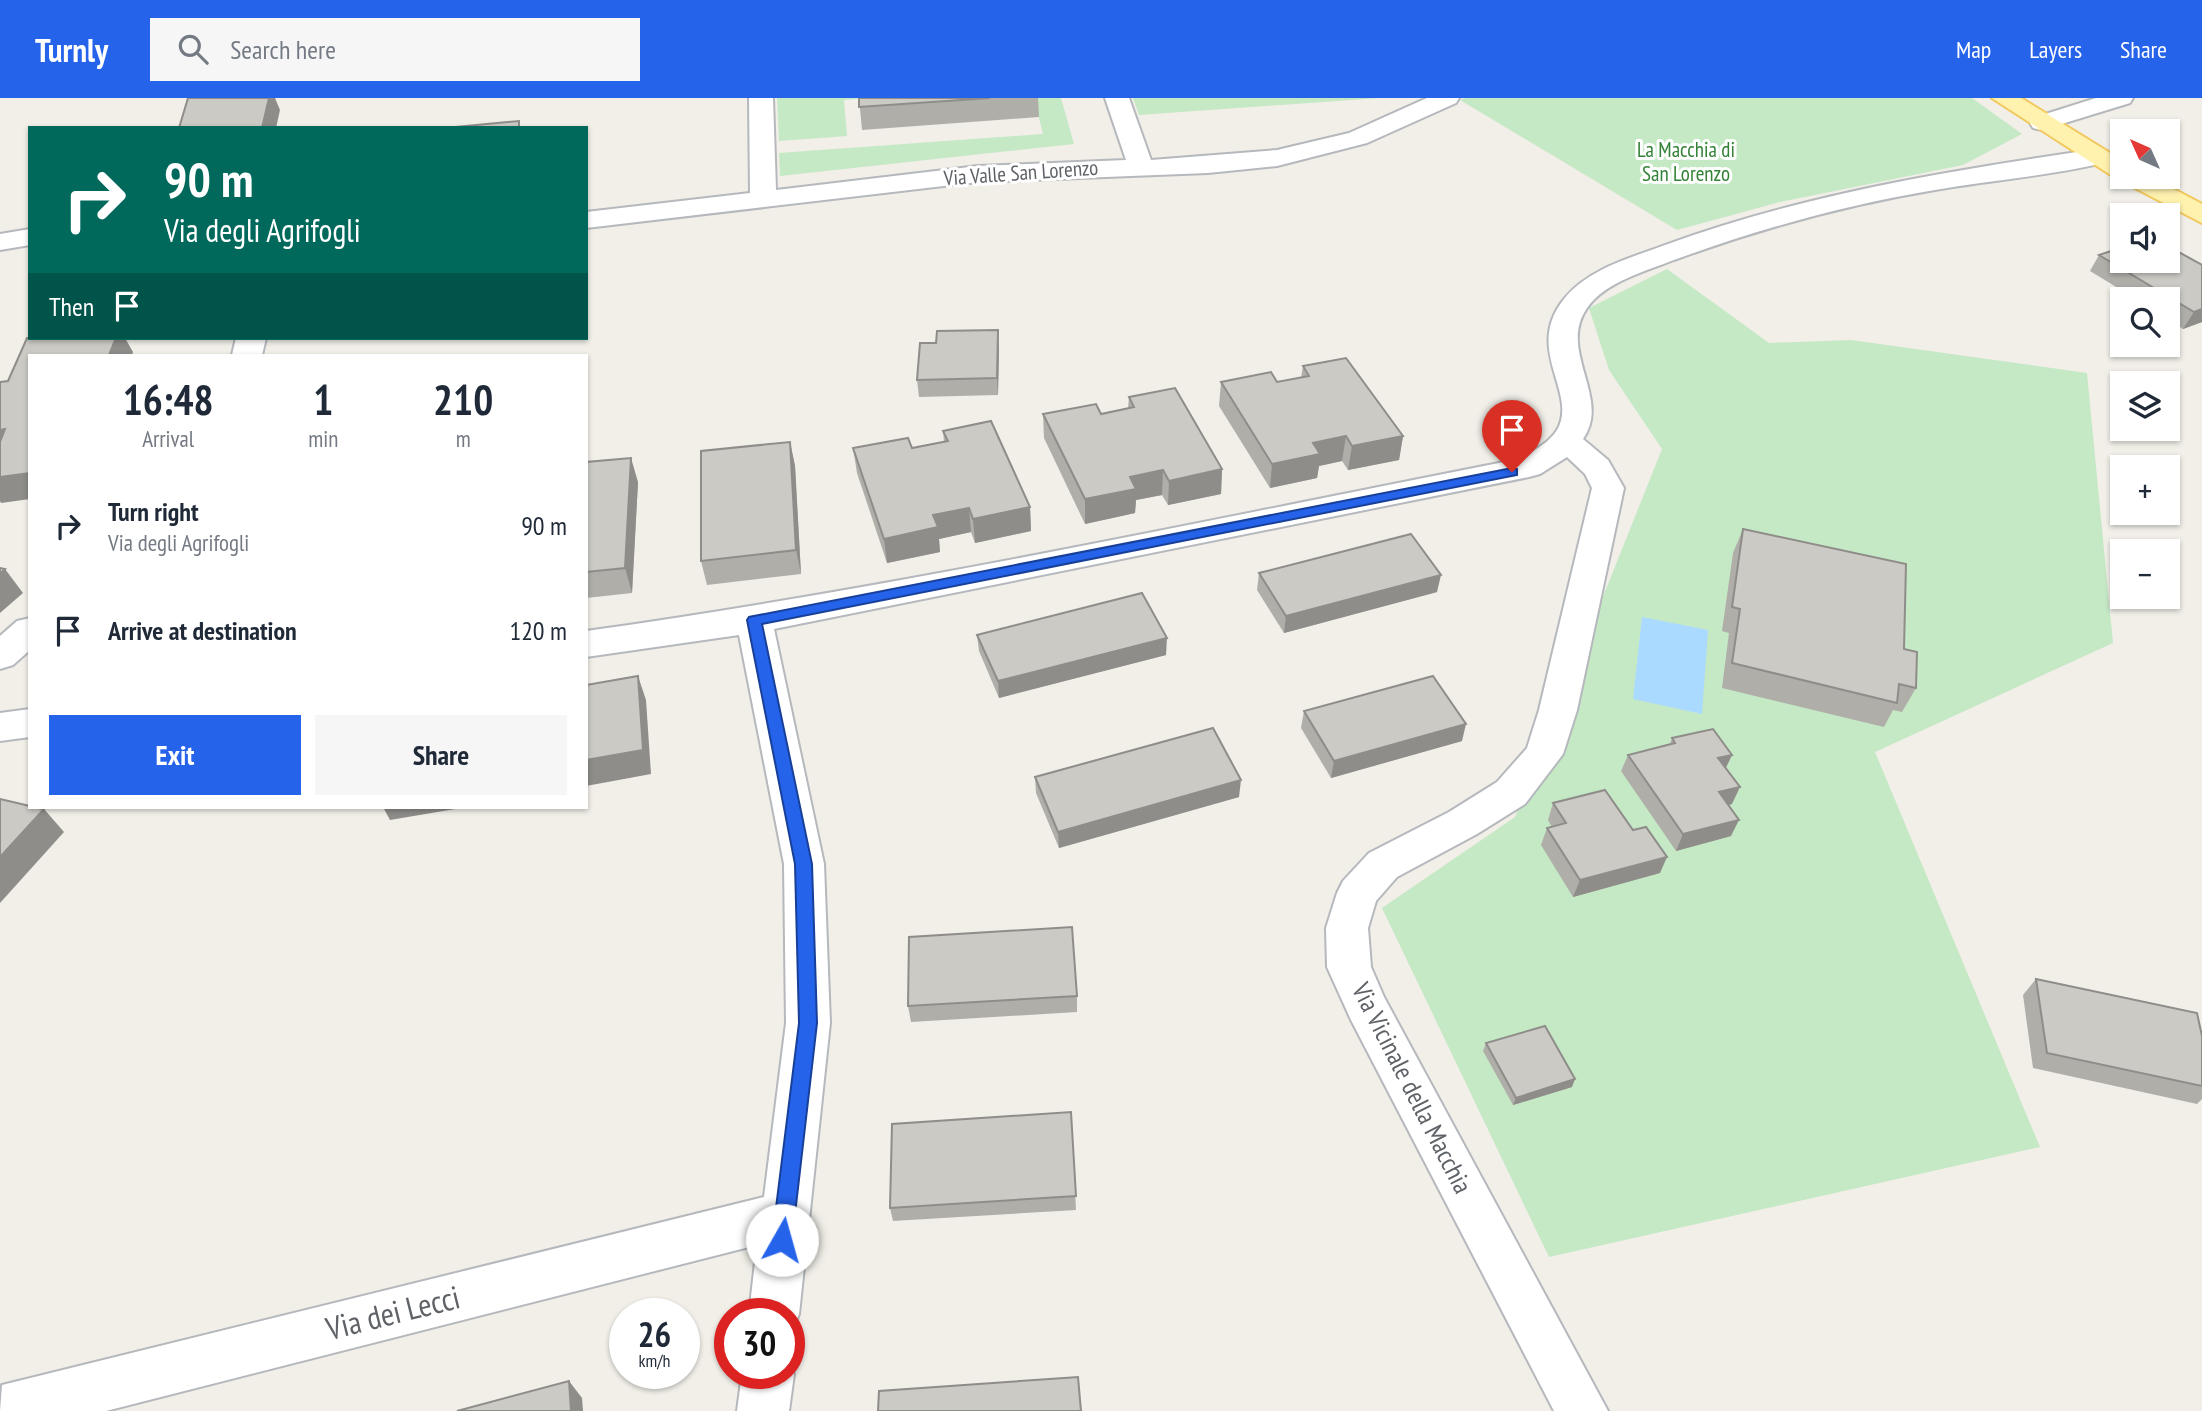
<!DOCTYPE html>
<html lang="en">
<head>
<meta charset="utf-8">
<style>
	body { margin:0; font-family:"PT Sans Narrow",sans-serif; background:#f6f6f7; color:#1f2937; height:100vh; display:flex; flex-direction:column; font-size:26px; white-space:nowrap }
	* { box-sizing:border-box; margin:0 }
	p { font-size:23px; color:#747a83 }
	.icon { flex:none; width:38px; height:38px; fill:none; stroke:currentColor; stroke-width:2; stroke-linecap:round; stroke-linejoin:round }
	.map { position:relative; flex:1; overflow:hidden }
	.sheet { position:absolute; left:28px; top:256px; width:560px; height:455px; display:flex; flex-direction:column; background:#fff; border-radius:0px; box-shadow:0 2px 5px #0004 }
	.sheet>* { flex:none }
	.guide { position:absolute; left:28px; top:28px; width:560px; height:214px; border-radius:0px; box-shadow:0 2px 5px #0004; background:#00695c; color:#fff; overflow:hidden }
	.needle { width:46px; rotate:315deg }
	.tools { position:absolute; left:2110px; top:21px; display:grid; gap:14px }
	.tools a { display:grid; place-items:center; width:70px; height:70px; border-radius:0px; background:#fff; box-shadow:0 2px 5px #0004; font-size:35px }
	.speed { position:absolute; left:609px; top:1200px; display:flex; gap:14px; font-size:35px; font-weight:700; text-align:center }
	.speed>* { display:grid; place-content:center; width:91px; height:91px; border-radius:50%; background:#fff; box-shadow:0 2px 5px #0004; line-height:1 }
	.speed small { font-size:18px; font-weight:400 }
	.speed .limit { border:10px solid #d22; background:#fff; color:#111 }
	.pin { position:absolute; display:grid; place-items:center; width:60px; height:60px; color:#fff; margin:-72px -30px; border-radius:50% 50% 50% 0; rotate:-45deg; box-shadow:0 0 7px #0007 }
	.pin .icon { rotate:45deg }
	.me { position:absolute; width:77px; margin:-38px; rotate:7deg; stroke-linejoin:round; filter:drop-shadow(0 0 5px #0008) }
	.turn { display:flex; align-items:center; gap:24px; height:147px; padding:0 21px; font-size:32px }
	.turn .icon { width:91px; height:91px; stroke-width:2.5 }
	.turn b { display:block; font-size:49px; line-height:60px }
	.then { display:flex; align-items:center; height:66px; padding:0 21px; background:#0003; gap:14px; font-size:26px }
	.eta { display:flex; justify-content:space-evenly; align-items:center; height:119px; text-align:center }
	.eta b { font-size:42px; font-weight:800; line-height:49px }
	.button { display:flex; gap:14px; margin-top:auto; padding:14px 21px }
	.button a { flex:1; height:80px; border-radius:0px; background:#2563eb; color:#fff; font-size:28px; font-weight:800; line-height:80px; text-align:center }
	.button a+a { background:#f6f6f7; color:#1f2937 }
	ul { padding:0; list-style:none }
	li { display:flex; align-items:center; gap:21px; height:105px; padding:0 21px }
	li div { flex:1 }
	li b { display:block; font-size:26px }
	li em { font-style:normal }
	header { display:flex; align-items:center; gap:42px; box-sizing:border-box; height:98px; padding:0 35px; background:#2563eb; color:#fff }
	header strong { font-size:33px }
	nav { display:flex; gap:38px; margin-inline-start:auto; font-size:24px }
	.search { width:490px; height:63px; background:#f6f6f7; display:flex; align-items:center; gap:18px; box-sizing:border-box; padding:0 24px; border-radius:0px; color:#747a83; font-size:26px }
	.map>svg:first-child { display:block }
</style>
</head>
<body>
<header>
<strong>Turnly</strong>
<div class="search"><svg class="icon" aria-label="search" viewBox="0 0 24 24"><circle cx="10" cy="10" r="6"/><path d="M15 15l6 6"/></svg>Search here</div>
<nav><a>Map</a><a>Layers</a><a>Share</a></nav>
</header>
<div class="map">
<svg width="2202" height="1313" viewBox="0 0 2202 1313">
	<rect width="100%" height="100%" fill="#f1efe8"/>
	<!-- green -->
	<g fill="#c5e8c5">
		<path d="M777,0H868L844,2L847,38L779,43Z"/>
		<path d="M1034,0H1061L1074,46L780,78L779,55L1043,36Z"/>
		<path d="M1133,0H1380L1139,17Z"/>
		<path d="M1465,0H1972L2022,36L1963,67L1780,104L1677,132L1460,2Z"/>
		<path d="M1667,171L1769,245L1851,242L2087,275L2113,545L1875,654L2040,1049L1549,1159L1382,810L1515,719L1662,351L1609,272L1589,210Z"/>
	</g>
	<!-- water -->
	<path fill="#aadaff" d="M1642,519L1708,532L1702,616L1633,601Z"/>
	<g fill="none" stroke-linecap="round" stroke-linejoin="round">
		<defs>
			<g id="minor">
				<path d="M749,0H773L776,92L978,68L1126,62L1105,0H1129L1151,62L1277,52L1349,35L1427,0H1459L1456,5L1367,45L1277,68L1208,75L978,84L586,130V114L750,95Z"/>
				<path d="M2096,0H2133L2130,5L2042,32L2033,30L2030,25L2033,20Z"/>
				<path d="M2098,51L2107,54L2111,59L2107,64C2051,78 1991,82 1935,92C1845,107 1759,131 1674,162C1646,173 1605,184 1587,210C1557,253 1612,300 1583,341L1608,362L1624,390L1577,612L1563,656L1525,706L1477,736L1397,779L1376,803L1368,830L1371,869L1384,899L1608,1313H1554L1351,922L1327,869L1326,830L1337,795L1343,783L1369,755L1449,714L1497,684L1527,650L1539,612L1592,390L1585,376L1567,359L1540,376L1529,379L774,531L824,766L830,925L799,1216L792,1234L789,1235V1216H749L757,1147L106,1313H0L2,1287L764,1099L786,925L784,766L739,537L586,559V533C900,489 1209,422 1519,361C1533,353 1548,346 1557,332C1579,295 1523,252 1564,201C1588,171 1630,160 1665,147C1805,96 1951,72 2098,51Z"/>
				<path d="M30,131V147L0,152V136Z"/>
				<path d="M236,240H266L262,257H232Z"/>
				<path d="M30,520V552L13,567L0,571V538L17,523Z"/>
				<path d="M30,611V639L0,643V615Z"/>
				<path d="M789,1264L794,1276L789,1313H737L742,1276H789Z"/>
			</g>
			<path id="major" d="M1992,0H2021L2123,63V79H2151L2202,106V125L2114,79Z"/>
		</defs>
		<!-- minor casing -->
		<use href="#minor" stroke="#b5b8bc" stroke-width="4"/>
		<!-- major casing -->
		<use href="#major" stroke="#f2c960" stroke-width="4"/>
		<!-- minor -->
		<use href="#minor" fill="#fff" fill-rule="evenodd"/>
		<!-- major -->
		<use href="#major" fill="#fff2af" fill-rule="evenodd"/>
	</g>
	<!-- wall -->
	<g fill="#afaea9">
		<path d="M859,0H1038L1039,19L862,32Z"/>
		<path d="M2099,157L2202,167V224L2183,231L2168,221V201H2136L2090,173Z"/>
		<path d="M999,249L998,297L919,299L917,282Z"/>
		<path d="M1303,268L1403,338L1399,362L1348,372L1342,363L1319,368L1317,380L1270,390L1219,308L1221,284H1277L1301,280Z"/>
		<path d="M1129,299L1222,371L1221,396L1168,407L1162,397L1136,402L1135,415L1085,426L1044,340L1043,316H1101L1128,310Z"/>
		<path d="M943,333L1030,409L1031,433L975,445L971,434L939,441L940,454L887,465L857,375L853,350H912L944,344Z"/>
		<path d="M790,344L795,368L801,476L707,487L701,463Z"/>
		<path d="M586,364L638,384L632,495L586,500Z"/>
		<path d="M1743,431L1904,551L1916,590L1902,614L1893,612L1884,629L1722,590L1729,535L1722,533L1733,455Z"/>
		<path d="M1259,475L1437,494L1284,535L1257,492Z"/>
		<path d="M977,537L1166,557L999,600L979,553Z"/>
		<path d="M1304,613L1462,643L1331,680L1301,630Z"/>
		<path d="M1672,640L1732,657L1726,670L1732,706L1728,707L1731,738L1676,753L1621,673L1628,657L1670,646Z"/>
		<path d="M1035,679L1239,699L1059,750L1036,695Z"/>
		<path d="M1553,705L1660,775L1573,799L1541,747L1547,730L1552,729L1548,722Z"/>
		<path d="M2036,881L2202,938V1001L2197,1006L2033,970L2023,897Z"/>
		<path d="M1077,898V914L911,924L908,908Z"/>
		<path d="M1486,945L1572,989L1513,1007L1483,953Z"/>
		<path d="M1071,1014L1076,1112L893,1123L890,1110Z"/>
	</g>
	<!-- shaded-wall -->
	<g fill="#8f8d8a">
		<path d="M269,0H275L280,12L276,30H262Z"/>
		<path d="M2202,211V224L2183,231L2194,214Z"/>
		<path d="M998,232L999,249L998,297L997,280Z"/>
		<path d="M116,240H125L133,254L132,257H109Z"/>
		<path d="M5,331L0,358V332Z"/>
		<path d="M1346,338L1342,363L1319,368L1317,380L1270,390L1272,366L1313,345Z"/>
		<path d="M1403,338L1399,362L1348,372L1352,348Z"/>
		<path d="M790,344L795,368L801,476L796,452Z"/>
		<path d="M631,360L638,384L632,495L625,470Z"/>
		<path d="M1222,371L1221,396L1168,407L1169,383Z"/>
		<path d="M1163,372L1162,397L1136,402L1135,415L1085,426V401L1130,379Z"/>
		<path d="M30,375V401L1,405L0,403V379Z"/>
		<path d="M1030,409L1031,433L975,445L973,421Z"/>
		<path d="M969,410L971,434L939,441L940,454L887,465L884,441L933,417Z"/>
		<path d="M5,471L23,495L0,515V476Z"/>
		<path d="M1441,477L1437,494L1284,535L1286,518Z"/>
		<path d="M1167,540L1166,557L999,600L998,583Z"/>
		<path d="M638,578L646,602L651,676L586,688V662Z"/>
		<path d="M1466,626L1462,643L1331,680L1334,663Z"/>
		<path d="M1732,657L1724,673L1718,660Z"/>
		<path d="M1241,682L1239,699L1059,750L1058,734Z"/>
		<path d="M1740,689L1732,706L1711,711L1719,694Z"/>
		<path d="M383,709H467L390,722Z"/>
		<path d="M44,711L64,734L0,805V759Z"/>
		<path d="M1739,722L1731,738L1676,753L1683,736Z"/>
		<path d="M1667,759L1660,775L1573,799L1580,782Z"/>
		<path d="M1575,981L1572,989L1513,1007L1516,1000Z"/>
		<path d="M569,1283L582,1300L583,1313H571Z"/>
	</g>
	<!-- building -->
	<g fill="#cccac5" stroke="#8f8d8a" stroke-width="2">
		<path d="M188,0H269L262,30H179Z"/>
		<path d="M859,0H990L859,9Z"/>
		<path d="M519,23V30H445Z"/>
		<path d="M2168,148L2202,167V211L2194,214L2099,157L2123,149V163H2168Z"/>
		<path d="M998,232L997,280L917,282L920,245H936L937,233Z"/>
		<path d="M27,240H116L109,257H30V375L0,379V344L5,331L0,332V284L8,283Z"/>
		<path d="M1346,260L1403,338L1352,348L1346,338L1313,345L1320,356L1272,366L1221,284L1271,274L1277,284L1309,278L1303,268Z"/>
		<path d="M1175,290L1222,371L1169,383L1163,372L1130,379L1136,391L1085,401L1043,316L1096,306L1101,316L1134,309L1129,299Z"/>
		<path d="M991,323L1030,409L973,421L969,410L933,417L938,429L884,441L853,350L908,340L912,350L948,343L943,333Z"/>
		<path d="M790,344L796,452L701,463V353Z"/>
		<path d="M631,360L625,470L586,474V364Z"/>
		<path d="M1743,431L1906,466L1904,551L1917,554L1916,590L1899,586L1897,605L1732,565L1740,511L1732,509Z"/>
		<path d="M1411,436L1441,477L1286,518L1259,475Z"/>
		<path d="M0,470L5,471L0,476Z"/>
		<path d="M1142,495L1167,540L998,583L977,537Z"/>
		<path d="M638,578L643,652L586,662V587Z"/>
		<path d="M1433,578L1466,626L1334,663L1304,613Z"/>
		<path d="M1213,630L1241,682L1058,734L1035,679Z"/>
		<path d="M1713,631L1732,657L1718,660L1740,689L1719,694L1739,722L1683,736L1628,657L1675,645L1672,640Z"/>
		<path d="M1605,692L1633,732L1646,729L1667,759L1580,782L1547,730L1566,725L1553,705Z"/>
		<path d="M0,701L30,708V709L44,711L0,759Z"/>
		<path d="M1072,829L1077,898L908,908L909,839Z"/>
		<path d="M2036,881L2197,915L2202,938V988L2047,955Z"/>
		<path d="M1545,928L1575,981L1516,1000L1486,945Z"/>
		<path d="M1071,1014L1076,1098L890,1110L892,1026Z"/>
		<path d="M1078,1279L1081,1313H878L879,1293Z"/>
		<path d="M569,1283L571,1313H457Z"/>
	</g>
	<!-- route -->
	<path fill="#2563eb" stroke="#184099" stroke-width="2" d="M1512,370L1517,371V377L762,526L812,766L817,925L792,1142L789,1148L782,1151L775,1148L772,1142L799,925L795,766L747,522L749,519Z"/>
	<g text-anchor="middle" stroke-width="6" stroke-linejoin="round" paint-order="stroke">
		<!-- far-park labels -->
		<g font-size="21" fill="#348238" stroke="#fff">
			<text x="1686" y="59">La Macchia di<tspan x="1686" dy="24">San Lorenzo</tspan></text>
		</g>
		<!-- far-street labels -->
		<g font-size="21" fill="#5f6368" stroke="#fff">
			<text transform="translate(1021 75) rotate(-4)" y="7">Via Valle San Lorenzo</text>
		</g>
		<!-- street labels -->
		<g font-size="26" fill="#5f6368" stroke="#fff">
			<text transform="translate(1412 990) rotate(63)" y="9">Via Vicinale della Macchia</text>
		</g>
		<!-- near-street labels -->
		<g font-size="32" fill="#5f6368" stroke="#fff">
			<text transform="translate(393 1215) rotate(-14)" y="11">Via dei Lecci</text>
		</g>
	</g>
</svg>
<div class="tools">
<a><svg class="needle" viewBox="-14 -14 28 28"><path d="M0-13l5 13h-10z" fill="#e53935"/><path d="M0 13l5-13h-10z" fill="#747a83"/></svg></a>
<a><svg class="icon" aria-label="sound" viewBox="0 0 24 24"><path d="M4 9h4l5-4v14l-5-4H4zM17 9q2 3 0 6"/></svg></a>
<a><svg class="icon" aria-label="search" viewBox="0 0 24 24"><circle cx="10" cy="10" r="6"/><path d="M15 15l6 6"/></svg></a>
<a><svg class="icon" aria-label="layers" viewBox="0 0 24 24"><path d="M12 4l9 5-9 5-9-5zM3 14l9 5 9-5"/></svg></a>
<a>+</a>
<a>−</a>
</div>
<div class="speed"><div>26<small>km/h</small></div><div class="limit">30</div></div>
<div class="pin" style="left:1512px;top:374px;background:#d93025"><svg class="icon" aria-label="arrive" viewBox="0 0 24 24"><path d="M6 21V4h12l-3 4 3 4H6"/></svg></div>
<svg class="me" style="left:782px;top:1142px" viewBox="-20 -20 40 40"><circle r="19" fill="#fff"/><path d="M0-13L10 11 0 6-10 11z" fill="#2563eb"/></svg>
<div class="guide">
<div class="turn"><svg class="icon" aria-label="right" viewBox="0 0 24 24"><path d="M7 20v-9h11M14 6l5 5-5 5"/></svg><div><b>90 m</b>Via degli Agrifogli</div></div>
<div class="then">Then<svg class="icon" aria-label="arrive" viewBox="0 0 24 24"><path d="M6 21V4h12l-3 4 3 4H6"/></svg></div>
</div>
<section class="sheet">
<div class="eta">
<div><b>16:48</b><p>Arrival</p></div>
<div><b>1</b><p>min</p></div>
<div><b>210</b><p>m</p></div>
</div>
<ul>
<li><svg class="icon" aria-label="right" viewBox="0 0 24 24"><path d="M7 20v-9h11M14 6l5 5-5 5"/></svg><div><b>Turn right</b><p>Via degli Agrifogli</p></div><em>90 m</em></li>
<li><svg class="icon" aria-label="arrive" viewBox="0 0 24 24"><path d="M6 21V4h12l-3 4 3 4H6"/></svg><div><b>Arrive at destination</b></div><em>120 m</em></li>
</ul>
<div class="button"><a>Exit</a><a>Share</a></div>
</section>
</div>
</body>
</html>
